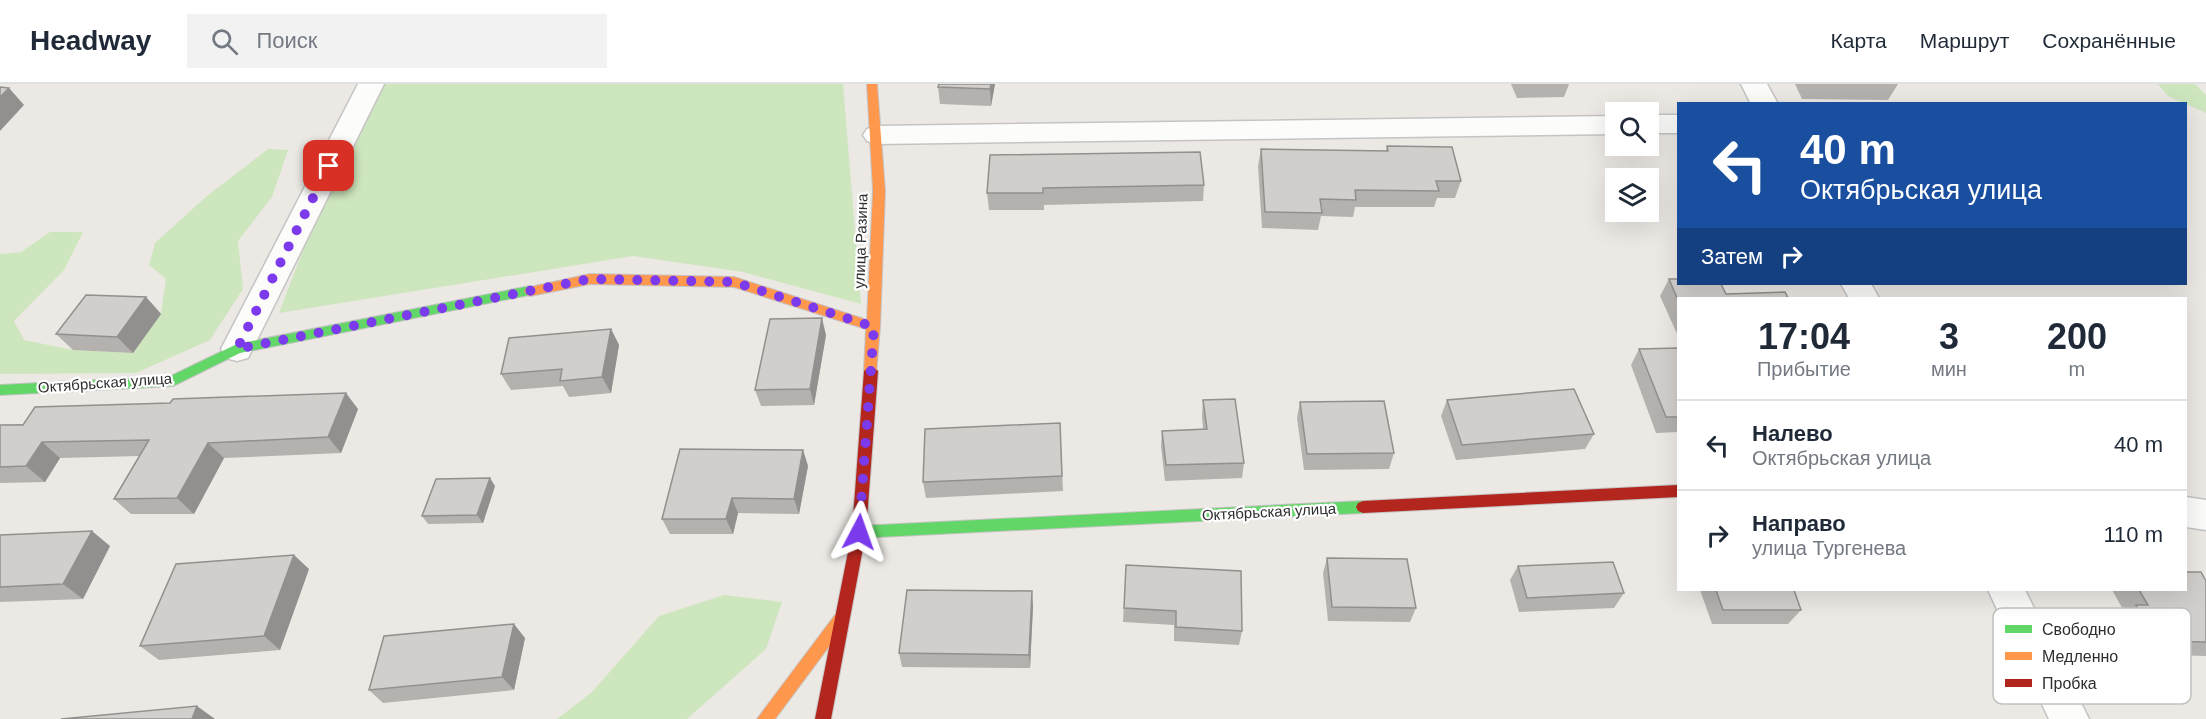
<!DOCTYPE html>
<html lang="ru">
<head>
<meta charset="utf-8">
<style>
	body { margin:0; font-family:Helvetica,sans-serif; background:#f2f2f3; color:#1f2937; height:100vh; display:flex; flex-direction:column; font-size:22px; white-space:nowrap }
	* { box-sizing:border-box; margin:0 }
	p { font-size:20px; color:#747a83 }
	.icon { flex:none; width:33px; height:33px; fill:none; stroke:currentColor; stroke-width:2; stroke-linecap:round; stroke-linejoin:round }
	.map { position:relative; flex:1; overflow:hidden }
	.details { position:absolute; left:1677px; top:213px; width:510px; height:294px; display:flex; flex-direction:column; background:#fff; border-radius:0px; box-shadow:0 6px 24px #0002 }
	.details>* { flex:none }
	.hud { position:absolute; left:1677px; top:18px; width:510px; height:183px; border-radius:0px; box-shadow:0 6px 24px #0002; background:#1a4fa0; color:#fff; overflow:hidden }
	.buttons { position:absolute; left:1605px; top:18px; display:grid; gap:12px }
	.buttons a { display:grid; place-items:center; width:54px; height:54px; border-radius:0px; background:#fff; box-shadow:0 6px 24px #0002; font-size:30px }
	.pin { position:absolute; display:grid; place-items:center; width:51px; height:51px; color:#fff; margin:-26px; border-radius:12px; box-shadow:0 3px 9px #0006 }
	.me { position:absolute; width:66px; margin:-33px; rotate:4deg; stroke-linejoin:round; filter:drop-shadow(0 0 4px #0008) }
	.turn { display:flex; align-items:center; gap:21px; height:126px; padding:0 24px; font-size:27px }
	.turn .icon { width:78px; height:78px; stroke-width:2.5 }
	.turn b { display:block; font-size:42px; line-height:51px }
	.then { display:flex; align-items:center; height:57px; padding:0 24px; background:#0003; gap:12px; font-size:22px }
	.eta { display:flex; justify-content:space-evenly; align-items:center; height:102px; text-align:center }
	.eta b { font-size:36px; font-weight:700; line-height:42px }
	ul { padding:0; list-style:none }
	li { display:flex; align-items:center; gap:18px; height:90px; padding:0 24px; border-top:2px solid #e0e1e3 }
	li div { flex:1 }
	li b { display:block; font-size:22px }
	li em { font-style:normal }
	header { display:flex; align-items:center; gap:36px; box-sizing:border-box; height:84px; padding:0 30px; background:#fff; border-bottom:2px solid #e0e1e3 }
	header strong { font-size:28px }
	nav { display:flex; gap:33px; margin-inline-start:auto; font-size:21px }
	.search { width:420px; height:54px; background:#f2f2f3; display:flex; align-items:center; gap:15px; box-sizing:border-box; padding:0 21px; border-radius:0px; color:#747a83; font-size:22px }
	.map>svg:first-child { display:block }
</style>
</head>
<body>
<header>
<strong>Headway</strong>
<div class="search"><svg class="icon" aria-label="search" viewBox="0 0 24 24"><circle cx="10" cy="10" r="6"/><path d="M15 15l6 6"/></svg>Поиск</div>
<nav><a>Карта</a><a>Маршрут</a><a>Сохранённые</a></nav>
</header>
<div class="map">
<svg width="2206" height="635" viewBox="0 0 2206 635">
	<rect width="100%" height="100%" fill="#ece8e4"/>
	<!-- green -->
	<g fill="#cee6be">
		<path d="M385,0H843L861,220L743,188L633,172L279,229L303,166Z"/>
		<path d="M2158,0H2195L2206,11V29L2168,12Z"/>
		<path d="M268,65L288,66L272,113L238,157L243,205L210,256L136,289L0,290V170L21,168L50,148H83L64,186L14,237L24,256L73,266L133,269L161,229L166,195L149,181L155,159L207,112Z"/>
		<path d="M724,511L782,518L766,565L687,635H557L592,608L659,532Z"/>
	</g>
	<g fill="none" stroke-linecap="round" stroke-linejoin="round">
		<defs>
			<g id="street">
				<path d="M358,0H384L248,274L237,277L226,274L221,265Z"/>
				<path d="M1741,0H1767L1778,20H1751Z"/>
				<rect x="1648" y="31" width="30" height="18"/>
				<path d="M1616,32V50L877,60L867,57L863,51L867,45L877,42Z"/>
				<path d="M1841,200H1871L1879,214H1849Z"/>
				<path d="M2186,413L2206,416V446L2186,443Z"/>
				<path d="M1988,506H2025L2089,635H2049Z"/>
			</g>
			<g id="fast">
				<path d="M530,202L534,204L536,207L534,210L240,269L173,302L0,311V301L171,292L237,260Z"/>
				<path d="M1363,417L1368,419L1370,423L1368,427L1363,429L859,454L854,452L852,448L854,444L859,442Z"/>
			</g>
			<g id="slow">
				<path d="M867,0H877L885,107L880,243L876,291L871,292L864,287L866,245L734,203L590,200L530,212L526,210L524,207L526,204L590,190L734,193L867,236L873,107Z"/>
				<path d="M840,529L845,531L848,536L845,541L775,635H757L835,531Z"/>
			</g>
			<g id="jam">
				<path d="M871,282L878,287L866,448L831,635H815L852,448L864,287Z"/>
				<path d="M1678,401V413L1363,429L1358,427L1356,423L1358,419L1363,417Z"/>
			</g>
		</defs>
		<!-- street casing -->
		<use href="#street" stroke="#c5c4c5" stroke-width="3"/>
		<!-- fast casing -->
		<use href="#fast" stroke="#c5c4c5" stroke-width="2"/>
		<!-- slow casing -->
		<use href="#slow" stroke="#c5c4c5" stroke-width="2"/>
		<!-- jam casing -->
		<use href="#jam" stroke="#c5c4c5" stroke-width="2"/>
		<!-- street -->
		<use href="#street" fill="#fcfcfb" fill-rule="evenodd"/>
		<!-- fast -->
		<use href="#fast" fill="#63d668" fill-rule="evenodd"/>
		<!-- slow -->
		<use href="#slow" fill="#ff974d" fill-rule="evenodd"/>
		<!-- jam -->
		<use href="#jam" fill="#b3261e" fill-rule="evenodd"/>
	</g>
	<!-- wall -->
	<g fill="#b4b1af">
		<path d="M939,0H995L991,22L940,20L938,3Z"/>
		<path d="M1511,0H1569L1564,13L1517,14Z"/>
		<path d="M1795,0H1898L1888,16L1802,15Z"/>
		<path d="M1387,62L1461,97L1455,114H1437L1434,123H1355L1353,133L1321,132L1318,146L1262,144L1258,82L1261,65L1386,67Z"/>
		<path d="M990,71L1204,101L1203,117L1044,121V126H989L987,109Z"/>
		<path d="M1669,195L1726,210L1678,214V252L1660,212Z"/>
		<path d="M146,213L161,230L133,269L73,266L56,250Z"/>
		<path d="M611,245L619,261L611,309L569,313L563,302L511,306L501,290Z"/>
		<path d="M826,251L814,321L761,322L755,306Z"/>
		<path d="M1678,264V348L1656,349L1631,281L1639,265Z"/>
		<path d="M1203,316L1244,379L1242,394L1165,397L1161,362L1162,347L1203,345L1202,332Z"/>
		<path d="M1447,316L1594,350L1585,365L1456,376L1441,332Z"/>
		<path d="M1300,318L1394,369L1389,385L1304,386L1297,334Z"/>
		<path d="M358,325L341,369L224,374L194,430H131L114,415L139,372L60,374L45,398L0,399V341Z"/>
		<path d="M1060,339L1063,407L926,414L923,398Z"/>
		<path d="M803,366L808,382L799,430L738,429L733,450H670L662,435Z"/>
		<path d="M495,402L483,439L428,440L422,432Z"/>
		<path d="M0,451L110,462L83,515L0,518Z"/>
		<path d="M1327,474L1416,524L1410,538L1328,537L1323,489Z"/>
		<path d="M1126,481L1242,547L1239,561L1174,557V541L1123,538Z"/>
		<path d="M1518,482L1624,509L1614,524L1519,528L1510,496Z"/>
		<path d="M309,485L280,566L159,576L140,562Z"/>
		<path d="M2206,497V572L2135,570L2117,535L2125,529L2112,506H2186Z"/>
		<path d="M1700,506H1794L1801,526L1788,540H1712Z"/>
		<path d="M1033,522L1030,584L902,583L899,569Z"/>
		<path d="M525,554L514,606L383,619L369,606Z"/>
	</g>
	<!-- shaded-wall -->
	<g fill="#92908e">
		<path d="M991,0H995L991,22L990,5Z"/>
		<path d="M9,4L24,21L0,47V13Z"/>
		<path d="M146,213L161,230L133,269L117,253Z"/>
		<path d="M822,234L826,251L814,321L810,305Z"/>
		<path d="M611,245L619,261L611,309L602,293Z"/>
		<path d="M346,309L358,325L341,369L328,353Z"/>
		<path d="M42,358L60,374L45,398L26,382Z"/>
		<path d="M208,359L224,374L194,430L177,414Z"/>
		<path d="M803,366L808,382L799,430L794,415Z"/>
		<path d="M490,394L495,402L483,439L477,431Z"/>
		<path d="M732,414L738,429L733,450L726,435Z"/>
		<path d="M92,447L110,462L83,515L63,500Z"/>
		<path d="M294,471L309,485L280,566L264,552Z"/>
		<path d="M1032,507L1033,522L1030,584L1029,571Z"/>
		<path d="M514,540L525,554L514,606L502,593Z"/>
		<path d="M197,622L215,635H192Z"/>
	</g>
	<!-- building -->
	<g fill="#d1cecb" stroke="#92908e" stroke-width="1.5">
		<path d="M939,0H991L990,5L938,3Z"/>
		<path d="M0,3L9,4L0,13Z"/>
		<path d="M1387,62L1452,63L1461,97H1436L1439,107L1355,106L1356,116L1320,115L1322,129L1265,128L1261,65L1388,67Z"/>
		<path d="M1200,68L1204,101L1043,104V109H987L990,71Z"/>
		<path d="M1669,195H1678V200H1721L1726,210L1785,208L1788,214H1678V216Z"/>
		<path d="M86,211L146,213L117,253L56,250Z"/>
		<path d="M822,234L810,305L755,306L770,235Z"/>
		<path d="M611,245L602,293L560,297L562,285L501,290L509,254Z"/>
		<path d="M1678,264V333H1666L1639,265Z"/>
		<path d="M1574,305L1594,350L1462,361L1447,316Z"/>
		<path d="M346,309L328,353L208,359L177,414L114,415L149,356L42,358L26,382L0,383V341H23L35,323L170,319L173,315Z"/>
		<path d="M1235,315L1244,379L1166,381L1162,347L1207,345L1203,316Z"/>
		<path d="M1384,317L1394,369L1307,370L1300,318Z"/>
		<path d="M1060,339L1062,392L923,398L925,345Z"/>
		<path d="M680,365L803,366L794,415L732,414L726,435H662Z"/>
		<path d="M490,394L477,431L422,432L436,395Z"/>
		<path d="M92,447L63,500L0,503V451Z"/>
		<path d="M294,471L264,552L140,562L176,480Z"/>
		<path d="M1327,474L1407,475L1416,524L1332,523Z"/>
		<path d="M1613,478L1624,509L1527,514L1518,482Z"/>
		<path d="M1126,481L1241,487L1242,547L1176,543V527L1124,524Z"/>
		<path d="M2186,488H2201L2206,497V558L2155,557L2136,521H2148L2139,506H2186Z"/>
		<path d="M907,506L1032,507L1029,571L899,569Z"/>
		<path d="M1716,506H1794L1801,526H1723Z"/>
		<path d="M514,540L502,593L369,606L384,552Z"/>
		<path d="M197,622L192,635H61Z"/>
	</g>
	<g fill="none" stroke-linecap="round" stroke-linejoin="round">
		<!-- route -->
		<path stroke="#7c3aed" stroke-width="10" stroke-dasharray="0 18" d="M329,82L237,265L590,195L734,198L874,243L859,448"/>
	</g>
	<g text-anchor="middle" stroke-width="4.5" stroke-linejoin="round" paint-order="stroke">
		<!-- street labels -->
		<g font-size="15" fill="#2e2e2e" stroke="#fff">
			<text transform="translate(861 157) rotate(-88)" y="5">улица Разина</text>
			<text transform="translate(105 299) rotate(-4)" y="5">Октябрьская улица</text>
			<text transform="translate(1269 428) rotate(-3)" y="5">Октябрьская улица</text>
		</g>
	</g>
	<!-- legend -->
	<rect x="1993" y="524" width="198" height="96" rx="9" fill="#fff" stroke="#c0c0c0" stroke-width="1.5"/>
	<rect x="2005" y="541" width="27" height="8" fill="#63d668"/>
	<rect x="2005" y="568" width="27" height="8" fill="#ff974d"/>
	<rect x="2005" y="595" width="27" height="8" fill="#b3261e"/>
	<g font-size="16" fill="#2e2e2e">
		<text x="2042" y="551">Свободно</text>
		<text x="2042" y="578">Медленно</text>
		<text x="2042" y="605">Пробка</text>
	</g>
</svg>
<div class="buttons">
<a><svg class="icon" aria-label="search" viewBox="0 0 24 24"><circle cx="10" cy="10" r="6"/><path d="M15 15l6 6"/></svg></a>
<a><svg class="icon" aria-label="layers" viewBox="0 0 24 24"><path d="M12 4l9 5-9 5-9-5zM3 14l9 5 9-5"/></svg></a>
</div>
<div class="pin" style="left:329px;top:82px;background:#d93025"><svg class="icon" aria-label="arrive" viewBox="0 0 24 24"><path d="M6 21V4h12l-3 4 3 4H6"/></svg></div>
<svg class="me" style="left:859px;top:448px" viewBox="-20 -20 40 40"><path d="M0-17L14 15 0 8-14 15z" fill="#7c3aed" stroke="#fff" stroke-width="4"/></svg>
<div class="hud">
<div class="turn"><svg class="icon" aria-label="left" viewBox="0 0 24 24"><path d="M17 20v-9H6M10 6l-5 5 5 5"/></svg><div><b>40 m</b>Октябрьская улица</div></div>
<div class="then">Затем<svg class="icon" aria-label="right" viewBox="0 0 24 24"><path d="M7 20v-9h11M14 6l5 5-5 5"/></svg></div>
</div>
<section class="details">
<div class="eta">
<div><b>17:04</b><p>Прибытие</p></div>
<div><b>3</b><p>мин</p></div>
<div><b>200</b><p>m</p></div>
</div>
<ul>
<li><svg class="icon" aria-label="left" viewBox="0 0 24 24"><path d="M17 20v-9H6M10 6l-5 5 5 5"/></svg><div><b>Налево</b><p>Октябрьская улица</p></div><em>40 m</em></li>
<li><svg class="icon" aria-label="right" viewBox="0 0 24 24"><path d="M7 20v-9h11M14 6l5 5-5 5"/></svg><div><b>Направо</b><p>улица Тургенева</p></div><em>110 m</em></li>
</ul>
</section>
</div>
</body>
</html>
